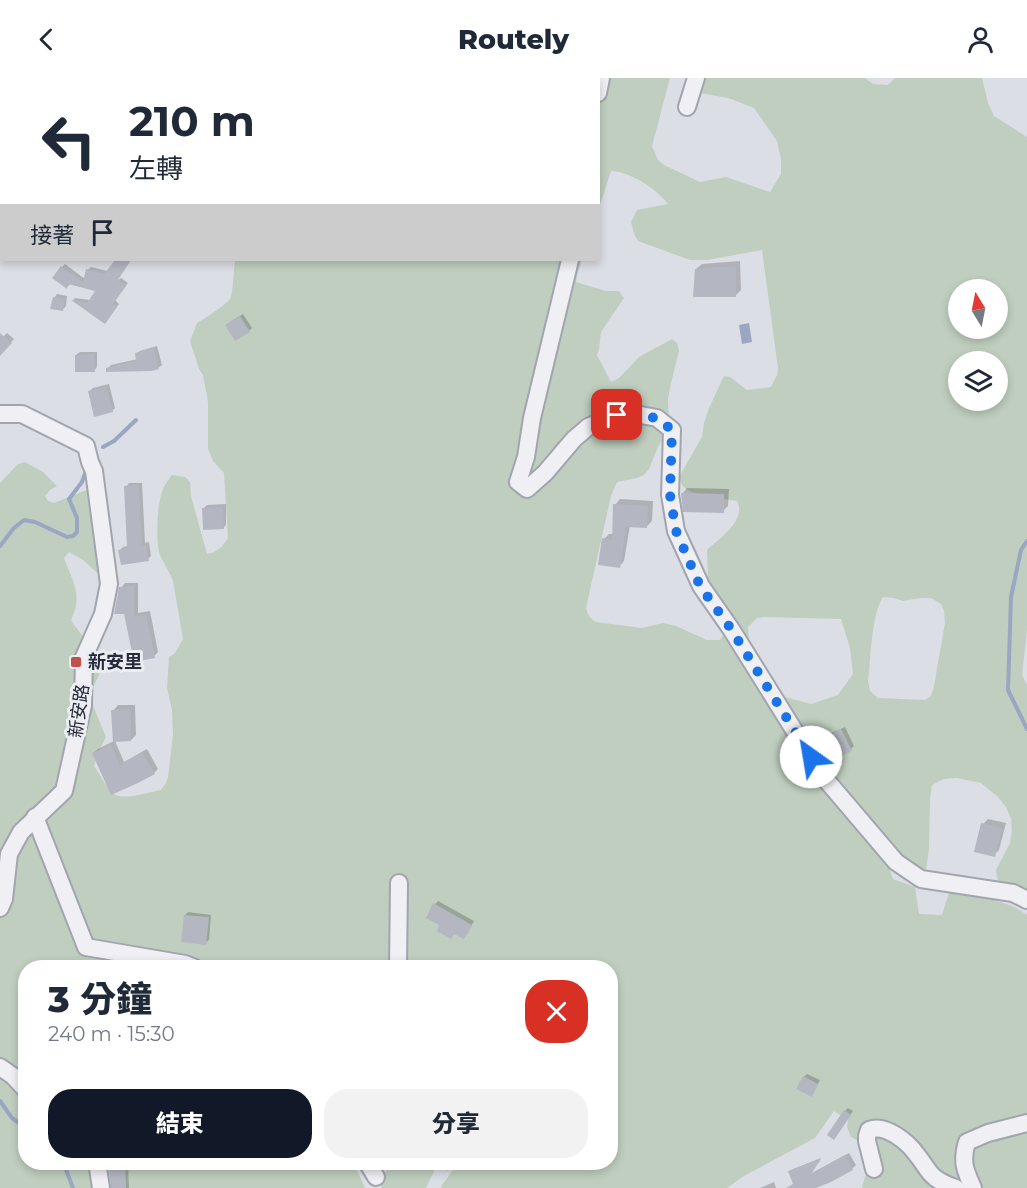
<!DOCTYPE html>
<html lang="zh-TW">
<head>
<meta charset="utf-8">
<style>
	body { margin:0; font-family:Montserrat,"Noto Sans TC",sans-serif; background:#f2f2f3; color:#1f2937; height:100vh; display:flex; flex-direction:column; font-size:22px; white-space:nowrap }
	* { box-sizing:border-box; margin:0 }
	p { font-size:20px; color:#747a83 }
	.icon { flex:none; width:33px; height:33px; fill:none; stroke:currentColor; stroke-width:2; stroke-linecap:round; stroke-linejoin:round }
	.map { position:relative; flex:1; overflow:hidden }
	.drawer { position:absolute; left:18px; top:882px; width:600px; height:210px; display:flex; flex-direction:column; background:#fff; border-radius:24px; box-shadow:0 3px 9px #0003 }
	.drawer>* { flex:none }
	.top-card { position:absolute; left:0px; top:0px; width:600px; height:183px; box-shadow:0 3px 9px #0003; background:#fff; color:#1f2937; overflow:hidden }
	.needle { width:39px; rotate:350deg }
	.buttons { position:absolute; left:948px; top:201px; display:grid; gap:12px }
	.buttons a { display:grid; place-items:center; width:60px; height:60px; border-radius:50%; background:#fff; box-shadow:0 3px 9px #0003; font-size:30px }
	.pin { position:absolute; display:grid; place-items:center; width:51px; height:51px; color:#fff; margin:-26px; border-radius:12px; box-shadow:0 3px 9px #0006 }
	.me { position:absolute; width:66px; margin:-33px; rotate:328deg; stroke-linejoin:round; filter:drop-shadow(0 0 4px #0008) }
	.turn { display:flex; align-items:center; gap:21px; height:126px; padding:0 30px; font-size:27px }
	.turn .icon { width:78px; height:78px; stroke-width:2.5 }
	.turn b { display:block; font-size:42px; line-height:51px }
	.then { display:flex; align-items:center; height:57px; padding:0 30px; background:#0003; gap:12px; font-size:22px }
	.round { display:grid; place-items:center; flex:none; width:63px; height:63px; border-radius:24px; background:#f2f2f3 }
	.headline { display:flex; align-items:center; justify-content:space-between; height:102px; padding:0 30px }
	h1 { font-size:36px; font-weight:800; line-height:45px }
	.primary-button { display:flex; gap:12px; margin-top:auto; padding:12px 30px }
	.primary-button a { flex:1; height:69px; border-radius:24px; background:#111827; color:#fff; font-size:24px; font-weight:800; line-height:69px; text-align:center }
	.primary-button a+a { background:#f2f2f3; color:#1f2937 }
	header { display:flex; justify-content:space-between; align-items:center; height:78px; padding:0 30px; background:#fff; font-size:27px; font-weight:800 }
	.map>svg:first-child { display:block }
</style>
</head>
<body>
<header><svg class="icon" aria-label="back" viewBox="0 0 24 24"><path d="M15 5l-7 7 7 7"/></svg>Routely<svg class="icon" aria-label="person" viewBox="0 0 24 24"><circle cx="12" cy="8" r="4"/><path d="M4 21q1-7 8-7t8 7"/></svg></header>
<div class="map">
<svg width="1027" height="1110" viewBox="0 0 1027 1110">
	<rect width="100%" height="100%" fill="#dcdee5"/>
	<!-- green -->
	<g fill="#bfcebe" fill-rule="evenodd">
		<path d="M0,0H106L105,2H2V115L0,117Z"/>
		<path d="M351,0H670L652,68L658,82L664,87L700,104L726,99L770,114L781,96V81L777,63L754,30L728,20L700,15L698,8L701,0H865L873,6L888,7L895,0H982L988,25L994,38L1027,59V552L1022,597L1027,607V816L998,804L996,792L1010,765L1012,753L1011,741L1006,729L998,719L981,705L957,700L944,701L932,707L930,721L929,771L926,791L918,793L911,790L899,775L875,750L893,801L915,809L919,836L942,837L949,815C974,819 1006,820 1027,837V1110H862C863,1104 865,1100 866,1095C868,1085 862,1073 860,1064L851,1059L847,1049L848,1042L834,1033L815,1060L744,1098L727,1110H441L442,1107L458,1085L610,1084V890H26V1084L372,1085L362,1087L357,1092L365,1110H0V405L18,386L25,384L43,394L57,408L50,412L45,418L48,423L54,425L89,411L97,428L117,495L110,499L103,500L83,482L69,474L64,480C73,504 83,517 71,542C79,556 95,569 100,584C104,598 90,606 91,620C92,627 103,651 106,659L98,675L94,688C100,696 106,710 114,716C124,723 149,714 161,712L166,705L168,699L173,657L172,632L167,610L169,579L175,575L183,561L173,503C170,494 164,486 160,477C155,463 157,422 164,409C166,405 169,401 172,397L185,399L190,404L191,418L207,476C217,475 223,468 228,460L224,395L213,383L208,371V324L203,297L199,291L190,263L197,245C203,242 227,226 230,221C233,217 234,188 235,182H582L577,197L576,204L606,213H619L624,220L601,254L599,271L597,277L611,304L619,300L639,279L672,261L677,265L679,273L671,305L668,321L669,350L658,369L649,391L644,397L637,400L617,404L611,418L586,530C588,537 590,541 596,544L642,550L663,545L676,548L707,562H720L724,556L708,499L707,472C719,461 747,442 737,423C726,421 694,417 686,411C682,408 680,404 679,399L702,359L704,345L709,330L724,298L730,299L747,312L771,309L777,297L778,290L762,172L707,182H690L638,163L634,156L631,144L637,132L668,126C664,121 659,116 654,112C645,104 622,92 611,93L599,130L598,2H352ZM958,212H998V250H958ZM958,284H998V322H958ZM883,519L894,520L903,523L921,520H931L941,526L944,533L945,545L934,608L931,618L925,622L878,620L870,613L868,603C871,581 871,537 883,519ZM764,539L841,541L850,570L853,596L838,617L811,626L785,619L750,575L748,549L757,540Z"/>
		<path d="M386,1085H438L426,1110H381L385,1095L389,1087Z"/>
	</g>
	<!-- water -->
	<path fill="#9aa6c2" d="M749,245L752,264L742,266L739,247Z"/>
	<!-- shadow -->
	<g fill="#0003">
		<path d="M740,183L741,212L736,217L696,191L702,186Z"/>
		<path d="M65,186L85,201L87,192L91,189L108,193L101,209L70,206L67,209L62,189Z"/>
		<path d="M121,200L128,205L115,222L119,226L105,244L73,222L75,220L90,222Z"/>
		<path d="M57,216L67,218L66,228L62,232L54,220Z"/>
		<path d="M243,236L252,250L249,253L230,244Z"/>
		<path d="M7,255L14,261L0,277V262Z"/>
		<path d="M157,268L162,287L158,290L107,291L111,287L138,281L136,276L140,273Z"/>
		<path d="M80,274H97V289L94,293L76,277Z"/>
		<path d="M109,306L115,330L112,333L90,313L93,310Z"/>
		<path d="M129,405H142L145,465L149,464L151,478L148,481L120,472L123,469L128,468L126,409Z"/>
		<path d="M687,410L729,411L728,428L723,433L682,416Z"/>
		<path d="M620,421L653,423L652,443L647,448L630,447L624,483L619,489L604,461L609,456H614L615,427Z"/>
		<path d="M226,426V447L223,450L204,430L207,427Z"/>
		<path d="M125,505H138V535L150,533L158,574L154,578L135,582L121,510Z"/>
		<path d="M118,627H135L136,657L131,662L115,663L124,684L147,671L158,691L154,695L138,704L93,675L98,671L114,663L113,633Z"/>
		<path d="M845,649L854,668L851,671L824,660L827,657Z"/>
		<path d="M988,741L1006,745L999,772L994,777L983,746Z"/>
		<path d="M438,823L474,843L467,856L441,847L435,826Z"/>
		<path d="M188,834L211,837L209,862L205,865L185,837Z"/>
		<path d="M807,996L820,1002L814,1014L804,999Z"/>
		<path d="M848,1030L853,1033L837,1057L845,1033Z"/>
		<path d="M849,1075L856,1087L852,1091L830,1103L812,1110H796L790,1094L793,1091L821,1080L810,1096Z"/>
		<path d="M112,1084H128L129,1110H112L111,1086Z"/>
		<path d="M436,1084H454L447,1093Z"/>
		<path d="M774,1104L776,1110H760Z"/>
	</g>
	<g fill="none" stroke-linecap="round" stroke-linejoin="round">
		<!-- stream -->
		<g stroke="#9aa6c2" stroke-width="4">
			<path d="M103,369L114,363L136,342"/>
			<path d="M1027,463L1021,472L1011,519L1008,612L1027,651"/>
			<path d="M0,468L14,450L24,442L35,444L67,459L73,458L77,454V440L69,421L82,404L87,390"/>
			<path d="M0,1023L12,1040L26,1050"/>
			<path d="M63,1084L73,1110"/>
		</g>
	</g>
	<!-- building -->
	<g fill="#b4b7c1">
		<path d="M115,182H131L118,202L126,208L113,226L117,229L105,246L71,222L87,225L95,213L68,206L67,211L52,200L61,188L83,204L86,191L104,196Z"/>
		<path d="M736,188V219H693L695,191Z"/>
		<path d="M53,219L65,221L63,233L50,231Z"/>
		<path d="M240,238L250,254L235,263L225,247Z"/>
		<path d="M0,255L12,265L0,278Z"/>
		<path d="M154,270L159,291L152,293L106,294V290L136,283L135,275Z"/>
		<path d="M94,276L95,294H75V277Z"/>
		<path d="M106,309L113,334L94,339L88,313Z"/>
		<path d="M139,407L142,467H146L149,483L121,487L118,472L127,470L124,408Z"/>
		<path d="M681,415L724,416V435L683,434Z"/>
		<path d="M613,426L648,428L647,450L626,449L620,490L598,487L602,460L612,462Z"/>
		<path d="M223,429L224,451L203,452L202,430Z"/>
		<path d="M134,508V539L146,537L155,580L134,584L124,536H114L119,509Z"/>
		<path d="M130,631L131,663L113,664L111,632Z"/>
		<path d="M841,651L852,673L832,682L822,660Z"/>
		<path d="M111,667L120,687L142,674L155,696L138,705L111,717L92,675Z"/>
		<path d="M981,745L1002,750L995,779L974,774Z"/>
		<path d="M433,825L472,847L464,861L454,856L451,861L437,853L439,847L426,840Z"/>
		<path d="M184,837L209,839L206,867L181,864Z"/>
		<path d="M803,998L818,1006L812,1019L796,1011Z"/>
		<path d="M844,1032L851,1037L834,1062L827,1057Z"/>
		<path d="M845,1077L853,1092L831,1104L816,1110H786L793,1106L788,1093L821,1081L811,1096Z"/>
		<path d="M125,1084L126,1110H111L109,1085Z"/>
	</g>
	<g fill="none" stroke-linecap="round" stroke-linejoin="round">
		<defs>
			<g id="minor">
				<path d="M598,15L601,0"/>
				<path d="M687,29L696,0"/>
				<path d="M570,182L532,340L526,379L518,404L527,411L545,395L574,361L588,349L617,337H641L657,340L672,352L670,417L676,453L701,508L731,551L822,697L896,784L921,801L1013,815L1027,822"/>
				<path d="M0,336H22L86,368L90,384L94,393L109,506L103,536L84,579L83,627L64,713L21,754L9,776L4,821L0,830"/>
				<path d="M35,739L86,869L185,886L195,890"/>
				<path d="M398,890L399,805"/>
				<path d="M0,989L13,998L26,1012"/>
				<path d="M97,1084L101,1110"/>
				<path d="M367,1084L376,1099"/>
				<path d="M874,1091L867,1063V1058L869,1052C885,1045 908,1064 917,1077C922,1083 926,1090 931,1096C937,1103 947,1107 956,1110"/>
				<path d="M973,1110C965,1092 961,1084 967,1064L988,1055L1027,1045"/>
			</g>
		</defs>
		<!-- minor casing -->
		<use href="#minor" stroke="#a2a5ae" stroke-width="20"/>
		<!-- minor -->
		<use href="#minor" stroke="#efeff4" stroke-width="16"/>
	</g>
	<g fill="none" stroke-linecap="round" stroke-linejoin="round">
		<!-- route -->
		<path stroke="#1a73e8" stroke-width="10" stroke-dasharray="0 18" d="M617,337L641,338L657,340L672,352L670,417L676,453L700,508L731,551L811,679"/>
	</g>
	<!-- markers -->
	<rect fill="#c1504b" stroke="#ebedf3" stroke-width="2" x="70" y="578" width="12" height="12" rx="3"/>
	<g text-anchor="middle" stroke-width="6" stroke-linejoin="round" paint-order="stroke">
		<!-- poi labels -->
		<g font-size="18" font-weight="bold" fill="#272b3a" stroke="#ebedf3" text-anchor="start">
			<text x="88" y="590">新安里</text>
		</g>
		<!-- street labels -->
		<g font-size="18" fill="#272b3a" stroke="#ebedf3">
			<text transform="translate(79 633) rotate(-82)" y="6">新安路</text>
		</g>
	</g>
</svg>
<div class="buttons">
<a><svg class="needle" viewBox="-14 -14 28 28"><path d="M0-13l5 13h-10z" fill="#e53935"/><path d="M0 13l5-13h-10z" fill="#747a83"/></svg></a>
<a><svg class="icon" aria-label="layers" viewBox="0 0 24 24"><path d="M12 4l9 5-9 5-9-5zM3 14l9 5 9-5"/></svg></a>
</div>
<div class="pin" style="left:617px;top:337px;background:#d93025"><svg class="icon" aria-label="arrive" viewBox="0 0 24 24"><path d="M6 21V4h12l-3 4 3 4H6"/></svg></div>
<svg class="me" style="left:811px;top:679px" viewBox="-20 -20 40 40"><circle r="19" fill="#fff"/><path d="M0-13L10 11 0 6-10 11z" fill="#1a73e8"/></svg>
<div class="top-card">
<div class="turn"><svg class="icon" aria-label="left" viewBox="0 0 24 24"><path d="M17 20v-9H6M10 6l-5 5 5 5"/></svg><div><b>210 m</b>左轉</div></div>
<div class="then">接著<svg class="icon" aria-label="arrive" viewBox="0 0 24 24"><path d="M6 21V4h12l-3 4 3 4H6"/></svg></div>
</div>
<section class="drawer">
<div class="headline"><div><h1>3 分鐘</h1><p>240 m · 15:30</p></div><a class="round" style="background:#d93025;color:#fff"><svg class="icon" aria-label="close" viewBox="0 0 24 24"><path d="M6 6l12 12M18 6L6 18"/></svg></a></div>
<div class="primary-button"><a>結束</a><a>分享</a></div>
</section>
</div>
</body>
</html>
